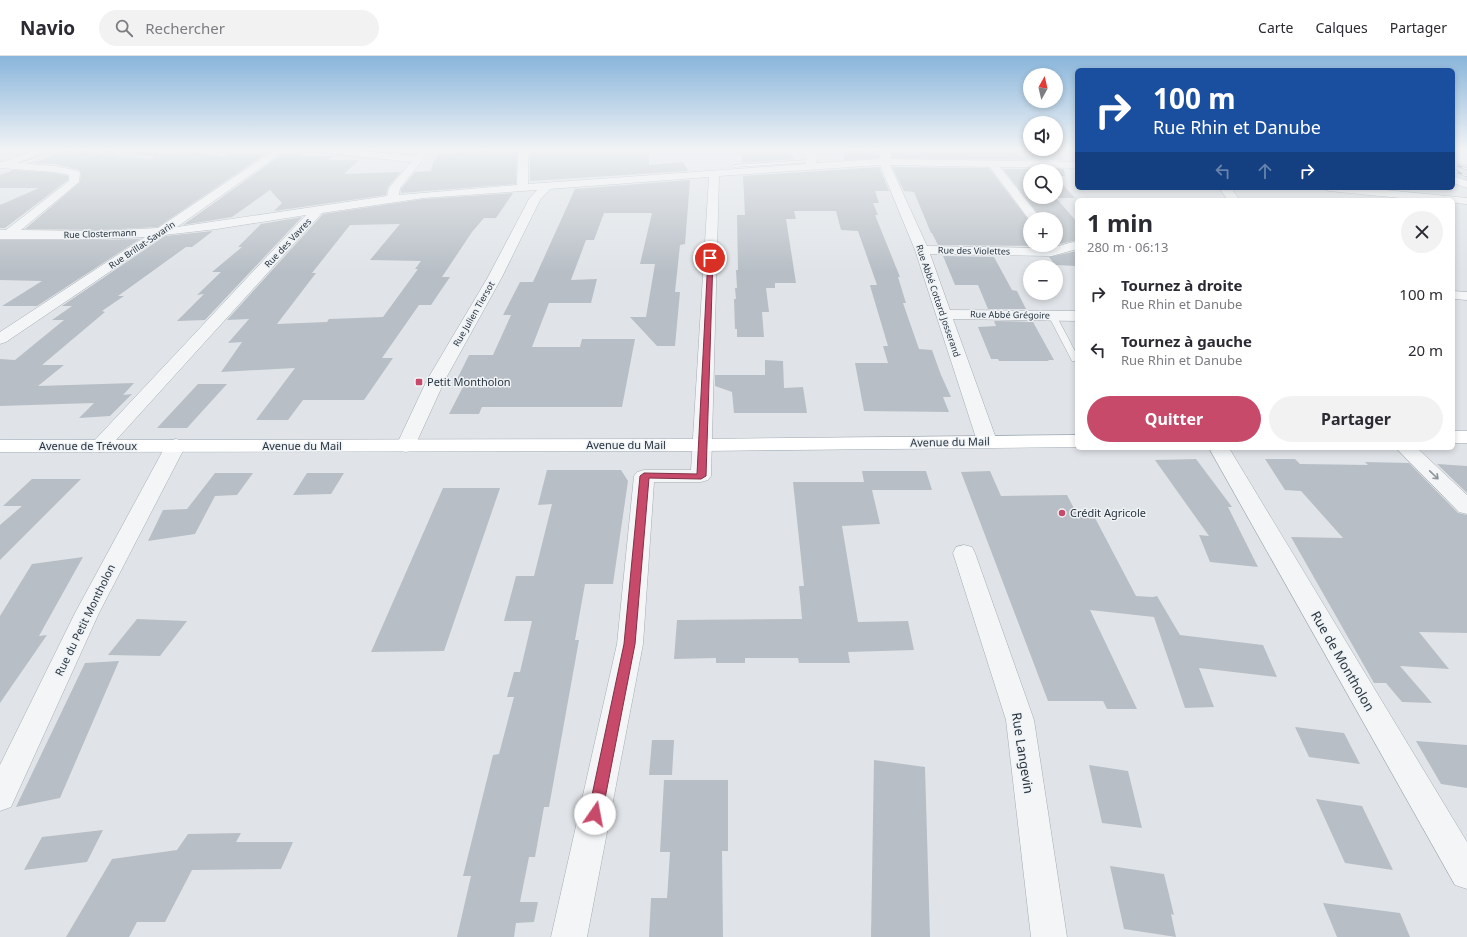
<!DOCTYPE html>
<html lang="fr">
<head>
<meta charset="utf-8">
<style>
	body { margin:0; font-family:"Noto Sans",sans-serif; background:#f2f2f3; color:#2b2b33; height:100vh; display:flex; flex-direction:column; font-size:15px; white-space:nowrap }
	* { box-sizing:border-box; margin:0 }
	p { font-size:13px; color:#7c7c81 }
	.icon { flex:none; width:22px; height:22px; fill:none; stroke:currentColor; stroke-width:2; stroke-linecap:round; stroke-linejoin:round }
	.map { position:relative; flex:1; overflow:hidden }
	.details { position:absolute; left:1075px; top:142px; width:380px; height:252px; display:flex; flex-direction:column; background:#fff; border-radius:6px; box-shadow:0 2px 6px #0003 }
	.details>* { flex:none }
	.hud { position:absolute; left:1075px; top:12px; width:380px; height:122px; border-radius:6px; box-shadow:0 2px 6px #0003; background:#1a4fa0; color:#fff; overflow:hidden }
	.needle { width:26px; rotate:8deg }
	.controls { position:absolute; left:1023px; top:12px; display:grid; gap:8px }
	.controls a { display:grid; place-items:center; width:40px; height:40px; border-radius:50%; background:#fff; box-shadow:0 2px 6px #0003; font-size:20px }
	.pin { position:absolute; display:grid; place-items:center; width:34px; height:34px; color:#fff; margin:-17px; border:2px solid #fff; border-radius:50%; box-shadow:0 1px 4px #0007 }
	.me { position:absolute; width:44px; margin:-22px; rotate:12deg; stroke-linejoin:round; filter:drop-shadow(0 0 3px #0008) }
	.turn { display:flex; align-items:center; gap:14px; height:84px; padding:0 12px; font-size:18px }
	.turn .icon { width:52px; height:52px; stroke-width:2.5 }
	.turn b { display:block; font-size:28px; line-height:34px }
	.lanes { display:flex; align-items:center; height:38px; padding:0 12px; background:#0003; justify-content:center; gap:20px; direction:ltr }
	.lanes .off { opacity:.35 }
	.round { display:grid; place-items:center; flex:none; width:42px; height:42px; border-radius:21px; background:#f2f2f3 }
	.summary { display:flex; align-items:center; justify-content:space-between; height:68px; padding:0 12px }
	h1 { font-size:24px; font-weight:700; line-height:30px }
	.primary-button { display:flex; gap:8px; margin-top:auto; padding:8px 12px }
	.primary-button a { flex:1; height:46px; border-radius:24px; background:#c84a6a; color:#fff; font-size:16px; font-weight:700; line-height:46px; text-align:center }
	.primary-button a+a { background:#f2f2f3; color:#2b2b33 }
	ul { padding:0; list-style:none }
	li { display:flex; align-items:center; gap:12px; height:56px; padding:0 12px }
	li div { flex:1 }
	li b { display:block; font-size:15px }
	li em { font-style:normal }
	header { display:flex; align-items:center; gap:24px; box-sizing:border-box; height:56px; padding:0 20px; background:#fff; border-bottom:1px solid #e1e1e2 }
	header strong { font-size:19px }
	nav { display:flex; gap:22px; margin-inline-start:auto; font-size:14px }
	.search { width:280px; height:36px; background:#f2f2f3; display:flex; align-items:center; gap:10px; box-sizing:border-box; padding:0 14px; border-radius:22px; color:#7c7c81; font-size:15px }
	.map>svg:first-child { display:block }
</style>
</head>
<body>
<header>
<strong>Navio</strong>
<div class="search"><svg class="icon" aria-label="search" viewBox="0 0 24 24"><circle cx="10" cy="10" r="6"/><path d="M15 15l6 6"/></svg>Rechercher</div>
<nav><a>Carte</a><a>Calques</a><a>Partager</a></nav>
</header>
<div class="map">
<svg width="1467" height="881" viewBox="0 0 1467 881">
	<rect width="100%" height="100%" fill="#e0e4e8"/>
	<!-- built -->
	<path fill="#ced4da" d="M1453,103L1467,108V125L1453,119Z"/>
	<!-- building -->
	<g fill="#b7bec5" fill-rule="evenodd">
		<path d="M489,93H517L516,128L401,137V133L415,116L431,115L434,104L436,103L438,98L489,95Z"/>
		<path d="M530,93H648L649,109L683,106L688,115L530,125Z"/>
		<path d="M741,93H785L795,103L742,107Z"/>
		<path d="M860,93H879L878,102L844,104V94L860,95Z"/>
		<path d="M892,93H1062L1063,104L892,102Z"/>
		<path d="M65,95L152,103L155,100L125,96L174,98L184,95L223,101L229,97H267L158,171L101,174L25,173L80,126L81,117L79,114L55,108L33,107Z"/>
		<path d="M284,97H303L299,100H334L329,104H359L344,118L401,116L388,131L386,139L274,155L282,147L270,134L232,161L183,169Z"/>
		<path d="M879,111L889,135H875L879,147H873L878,159H875L900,221H898L906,247H903L919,293L932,294L941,319L951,341H943L949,356L864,355L855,307H888L883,290H888L871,233L870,229H877L858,175L841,174L836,155H794L796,163H786L796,227H775V232H766L769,256H762L764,281H737V273H735L734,243H736L735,232H737L736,214H738L737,159H745L743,120Z"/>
		<path d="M892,111L989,112L1030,166V189H1056V163H1042L1003,113H1064L1065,120H1056V115H1030V141H1056V121L1075,142H1056L1077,166V185H1073L1051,190L938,189L932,177H931L914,136L904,135Z"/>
		<path d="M13,114L55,117L68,120V124L5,172H0V149L39,132H0V119Z"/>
		<path d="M690,124L685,188L680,189L675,236H680L675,290H657L630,261H646L655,208H640L652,157H604L594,184H586L571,224L597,223L591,247H549L532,291H580L582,283H635L622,351H482L479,358H449L465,327H455L469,299H493L511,259H503L520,226H533L575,133Z"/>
		<path d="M513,137L496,162H484L472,176L442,221H450L431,249H419L382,302H393L364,344H303L288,364H256L295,312L221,316L242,286L228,287L249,263L227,264L323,158L424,143ZM400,168L370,204L421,205L415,213H418L383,261L329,263L327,266L277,268L316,217H312L350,169Z"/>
		<path d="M302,161L205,264L177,265L204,238L197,239L221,216H212L242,191H238L261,168Z"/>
		<path d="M213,175L192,191H186L118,240H124L102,255L105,256L42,309H64L38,330L134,327L123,339L132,338L110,360L79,362L94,347L0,350V303L15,304L64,264H52L72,250H62L165,180Z"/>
		<path d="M140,183L37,250H2L42,225L0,224V184H101Z"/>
		<path d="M1077,195V210L1055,209L1049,201Z"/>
		<path d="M943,200L994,201L1012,234L1017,235L1026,253H988L978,229H955Z"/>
		<path d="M994,265L1033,266L1054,304H1048L1049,305H999L998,303H991L978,271L996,270Z"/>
		<path d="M765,304L783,305L784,332L803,331L807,357H734L732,336L715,330V319H765Z"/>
		<path d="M198,328H227L187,372H157Z"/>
		<path d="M1196,403L1232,451H1228L1258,511L1210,506L1199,479L1209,480L1155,404Z"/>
		<path d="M1265,403H1295L1300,408L1368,409L1365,406L1409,407L1458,457L1467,459V577L1419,576L1449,613L1400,610L1432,647L1402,646L1386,627H1374L1291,481L1343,482L1301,435L1285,434Z"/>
		<path d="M1437,408L1467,410V437Z"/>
		<path d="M547,414H621L628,425L613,528H585L575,584H579L549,751H544L535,801H529L520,846H538L534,866L516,867L514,881H457L471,820H463L493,699L499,698L514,641H507L514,616H520L532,565H504L516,520H534L552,448L538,449Z"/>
		<path d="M862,415H926L932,434H872L880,468L842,470L858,566L908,565L914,594L848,596L850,607H799L798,602H745V607H716V602L674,603L677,564L802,563L799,530H804L793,426H864Z"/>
		<path d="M990,415L1001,440L1067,439L1078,460H1094L1136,540L1153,541L1157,540L1180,579L1263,589L1277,621L1199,612L1214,651L1185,652L1154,561L1090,554L1137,653H1107L1103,645H1048L961,416Z"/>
		<path d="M215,417H253L237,439L215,440L195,478L148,485L163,454L187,453Z"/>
		<path d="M307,417H344L331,438L293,439Z"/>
		<path d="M32,423H81L0,504V469L22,450H3Z"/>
		<path d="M443,432H500L444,595L371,596Z"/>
		<path d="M83,501L39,580L47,579L0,647V560L32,508Z"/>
		<path d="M137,563L187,565L160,600L108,599Z"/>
		<path d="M119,605L60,742L16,751L85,607Z"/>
		<path d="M1295,671L1344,677L1360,708L1309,701Z"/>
		<path d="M652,684H674L672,719H649Z"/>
		<path d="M1416,685L1467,689V732L1441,728Z"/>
		<path d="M874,704L925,711L930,881H871Z"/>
		<path d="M1089,709L1128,715L1142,772L1102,767Z"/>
		<path d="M664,724H728V795H722L723,881H649L651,842H667L670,796H660Z"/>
		<path d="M1316,743L1362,750L1393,814L1345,807Z"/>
		<path d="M103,774L87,806L24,814L42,781Z"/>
		<path d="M241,777L236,786H293L281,813L192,814L165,866H137L129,881H66L112,803L177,794L188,778Z"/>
		<path d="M1110,810L1164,818L1174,859L1171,858L1176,881L1124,873Z"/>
		<path d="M1323,847L1400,857L1410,881H1337Z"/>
	</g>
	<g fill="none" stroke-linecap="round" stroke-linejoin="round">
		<defs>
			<g id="lane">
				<path d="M60,93H77L154,101L152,102L65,93L17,111L13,110Z"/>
				<path d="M810,104L812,106L734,111L732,110L734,109Z"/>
				<path d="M1049,257H1055L1056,259L1077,299V305H1072L1071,303L1048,259Z"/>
			</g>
			<g id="street">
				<path d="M37,93H50L48,95L17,107L55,110L79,115L80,117L79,126L21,174L101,175L158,172L276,93H287L177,171L387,140L389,132L411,106L318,96L315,95L313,93H339L416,100L421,94H427L429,96L400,132L399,139L517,129L518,93H528V128L806,108L807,100L797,95L795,93C804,93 811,92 817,99L816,107L880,103V93H890V103L1077,106V112L1000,111L1041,163H1030V165L990,111L890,109L927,190L1051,192L1073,186L1077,187V193L1052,200L930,198L950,254L1077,255V265L953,263L997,385L994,389L987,391L980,389L977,385L915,194L880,109L719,120L711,420L708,424L701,426H654L643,588L587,881H551L617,588L634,420L637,416L644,414H691L709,121L550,133L540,144L502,221L445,324L413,394L406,396L399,394L396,390L427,324L488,221L529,143L537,134L424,142L322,157L107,394L100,396L93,394L90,390L93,386L306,159L217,173L164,179L6,286L0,288V276L145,181L101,183H0V174H6L69,125V119L55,116L0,112V106H3Z"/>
				<path d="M1453,120L1467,125V132L1453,127Z"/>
				<path d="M1219,132H1231L1240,144H1228Z"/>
				<path d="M1323,132H1365L1467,142V148L1453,147V144H1420L1329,135Z"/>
				<path d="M1453,235L1467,236V244L1453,243Z"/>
				<path d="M176,383L183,385L186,389L99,557L11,751L0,755V709L75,557L166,389L169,385Z"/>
				<path d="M1209,392H1229L1467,786V833L1455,829Z"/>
				<path d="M1396,392H1417L1467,439V458L1459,456Z"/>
				<path d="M964,489L972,491L975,497L1034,664L1067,881H1031L1006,664L953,497L956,491Z"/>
			</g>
			<g id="primary">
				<rect x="1453" y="375" width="14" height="12"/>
				<path d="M1077,379V391L702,395L0,396V384L702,383Z"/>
			</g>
		</defs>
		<!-- lane casing -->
		<use href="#lane" stroke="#a5acb2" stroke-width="1"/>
		<!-- street casing -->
		<use href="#street" stroke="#a5acb2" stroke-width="1"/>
		<!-- primary casing -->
		<use href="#primary" stroke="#a0aab4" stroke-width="1"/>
		<!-- lane -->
		<use href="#lane" fill="#f3f5f7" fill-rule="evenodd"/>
		<!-- street -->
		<use href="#street" fill="#f3f5f7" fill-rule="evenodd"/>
		<!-- primary -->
		<use href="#primary" fill="#fff" fill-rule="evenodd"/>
		<defs>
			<g id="rail">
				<path d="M1453,108L1467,113"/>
				<path d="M1453,114L1467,120"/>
			</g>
		</defs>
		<!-- rail casing -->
		<use href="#rail" stroke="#7a8591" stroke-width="2.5"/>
		<!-- rail -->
		<use href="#rail" stroke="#eff3f6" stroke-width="1.5" stroke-dasharray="5" stroke-linecap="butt"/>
	</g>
	<!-- one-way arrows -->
	<defs><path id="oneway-shaft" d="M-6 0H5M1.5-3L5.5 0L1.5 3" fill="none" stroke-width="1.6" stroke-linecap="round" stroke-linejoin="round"/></defs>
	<use stroke="#8e949b" href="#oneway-shaft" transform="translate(1434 419) rotate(44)"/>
	<!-- sky -->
	<linearGradient id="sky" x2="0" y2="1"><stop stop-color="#89b5db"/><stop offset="0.43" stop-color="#f1f3f5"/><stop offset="1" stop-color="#f1f3f5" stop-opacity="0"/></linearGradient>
	<rect width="1467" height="216" fill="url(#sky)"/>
	<!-- route -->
	<path fill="#c84a6a" stroke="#823045" d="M708,201L713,202L706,420L701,423L649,422L635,588L602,758L600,762L595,764L590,762L588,758L624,588L640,420L644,417L697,418Z"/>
	<!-- markers -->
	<g fill="#c84a6a" stroke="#eff3f6" stroke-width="1.5">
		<rect x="415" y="322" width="8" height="8" rx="2"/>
		<circle cx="1062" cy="457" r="4"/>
	</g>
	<g text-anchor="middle" stroke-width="3" stroke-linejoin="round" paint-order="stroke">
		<!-- far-street labels -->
		<g font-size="9" fill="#29343f" stroke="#eff3f6">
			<text transform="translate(100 178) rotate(-2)" y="3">Rue Clostermann</text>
			<text transform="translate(288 187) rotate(-47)" y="3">Rue des Vavres</text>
			<text transform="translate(142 189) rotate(-34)" y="3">Rue Brillat-Savarin</text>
			<text transform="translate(974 195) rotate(1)" y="3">Rue des Violettes</text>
			<text transform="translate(938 245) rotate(71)" y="3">Rue Abbé Cottard Josserand</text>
			<text transform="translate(474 258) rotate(-60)" y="3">Rue Julien Tiersot</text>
			<text transform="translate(1010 259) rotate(1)" y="3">Rue Abbé Grégoire</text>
		</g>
		<!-- poi labels -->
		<g font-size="11" fill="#29343f" stroke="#eff3f6" text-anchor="start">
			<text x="427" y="330">Petit Montholon</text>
			<text x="1070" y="461">Crédit Agricole</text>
		</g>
		<!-- street labels -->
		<g font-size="11" fill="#29343f" stroke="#eff3f6">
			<text transform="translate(950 386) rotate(-1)" y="4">Avenue du Mail</text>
			<text x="626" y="393">Avenue du Mail</text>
			<text x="88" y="394">Avenue de Trévoux</text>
			<text x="302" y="394">Avenue du Mail</text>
			<text transform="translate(85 564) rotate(-64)" y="4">Rue du Petit Montholon</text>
		</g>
		<!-- near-street labels -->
		<g font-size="13" fill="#29343f" stroke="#eff3f6">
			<text transform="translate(1343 605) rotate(60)" y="5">Rue de Montholon</text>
			<text transform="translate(1023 697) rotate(81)" y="5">Rue Langevin</text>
		</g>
	</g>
</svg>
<div class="controls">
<a><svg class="needle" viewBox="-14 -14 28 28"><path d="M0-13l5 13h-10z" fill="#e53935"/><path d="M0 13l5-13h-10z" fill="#7c7c81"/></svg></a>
<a><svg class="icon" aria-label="sound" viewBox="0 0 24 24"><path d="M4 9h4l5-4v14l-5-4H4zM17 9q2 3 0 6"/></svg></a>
<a><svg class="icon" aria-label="search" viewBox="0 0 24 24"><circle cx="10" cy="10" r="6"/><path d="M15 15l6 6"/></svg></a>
<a>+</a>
<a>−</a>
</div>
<div class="pin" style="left:710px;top:202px;background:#d93025"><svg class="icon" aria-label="arrive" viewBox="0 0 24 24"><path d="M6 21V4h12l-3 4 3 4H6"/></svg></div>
<svg class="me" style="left:595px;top:758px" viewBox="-20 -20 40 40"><circle r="19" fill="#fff"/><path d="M0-13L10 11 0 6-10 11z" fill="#c84a6a"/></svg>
<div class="hud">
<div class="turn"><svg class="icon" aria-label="right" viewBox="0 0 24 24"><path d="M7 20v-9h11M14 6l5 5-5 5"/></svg><div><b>100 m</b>Rue Rhin et Danube</div></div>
<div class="lanes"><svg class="icon off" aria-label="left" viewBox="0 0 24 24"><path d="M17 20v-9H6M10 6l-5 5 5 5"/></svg><svg class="icon off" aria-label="ahead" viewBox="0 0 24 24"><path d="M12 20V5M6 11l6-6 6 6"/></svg><svg class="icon" aria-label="right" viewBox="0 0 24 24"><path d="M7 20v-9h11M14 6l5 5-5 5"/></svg></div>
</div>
<section class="details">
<div class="summary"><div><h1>1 min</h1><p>280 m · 06:13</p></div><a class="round"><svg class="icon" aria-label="close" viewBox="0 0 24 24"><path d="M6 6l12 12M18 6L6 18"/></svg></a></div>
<ul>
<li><svg class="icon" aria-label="right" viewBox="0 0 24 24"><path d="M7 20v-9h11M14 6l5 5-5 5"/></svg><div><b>Tournez à droite</b><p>Rue Rhin et Danube</p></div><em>100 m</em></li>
<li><svg class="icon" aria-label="left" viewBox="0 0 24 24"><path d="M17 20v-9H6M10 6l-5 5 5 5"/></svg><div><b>Tournez à gauche</b><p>Rue Rhin et Danube</p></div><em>20 m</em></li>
</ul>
<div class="primary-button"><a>Quitter</a><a>Partager</a></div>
</section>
</div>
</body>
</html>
